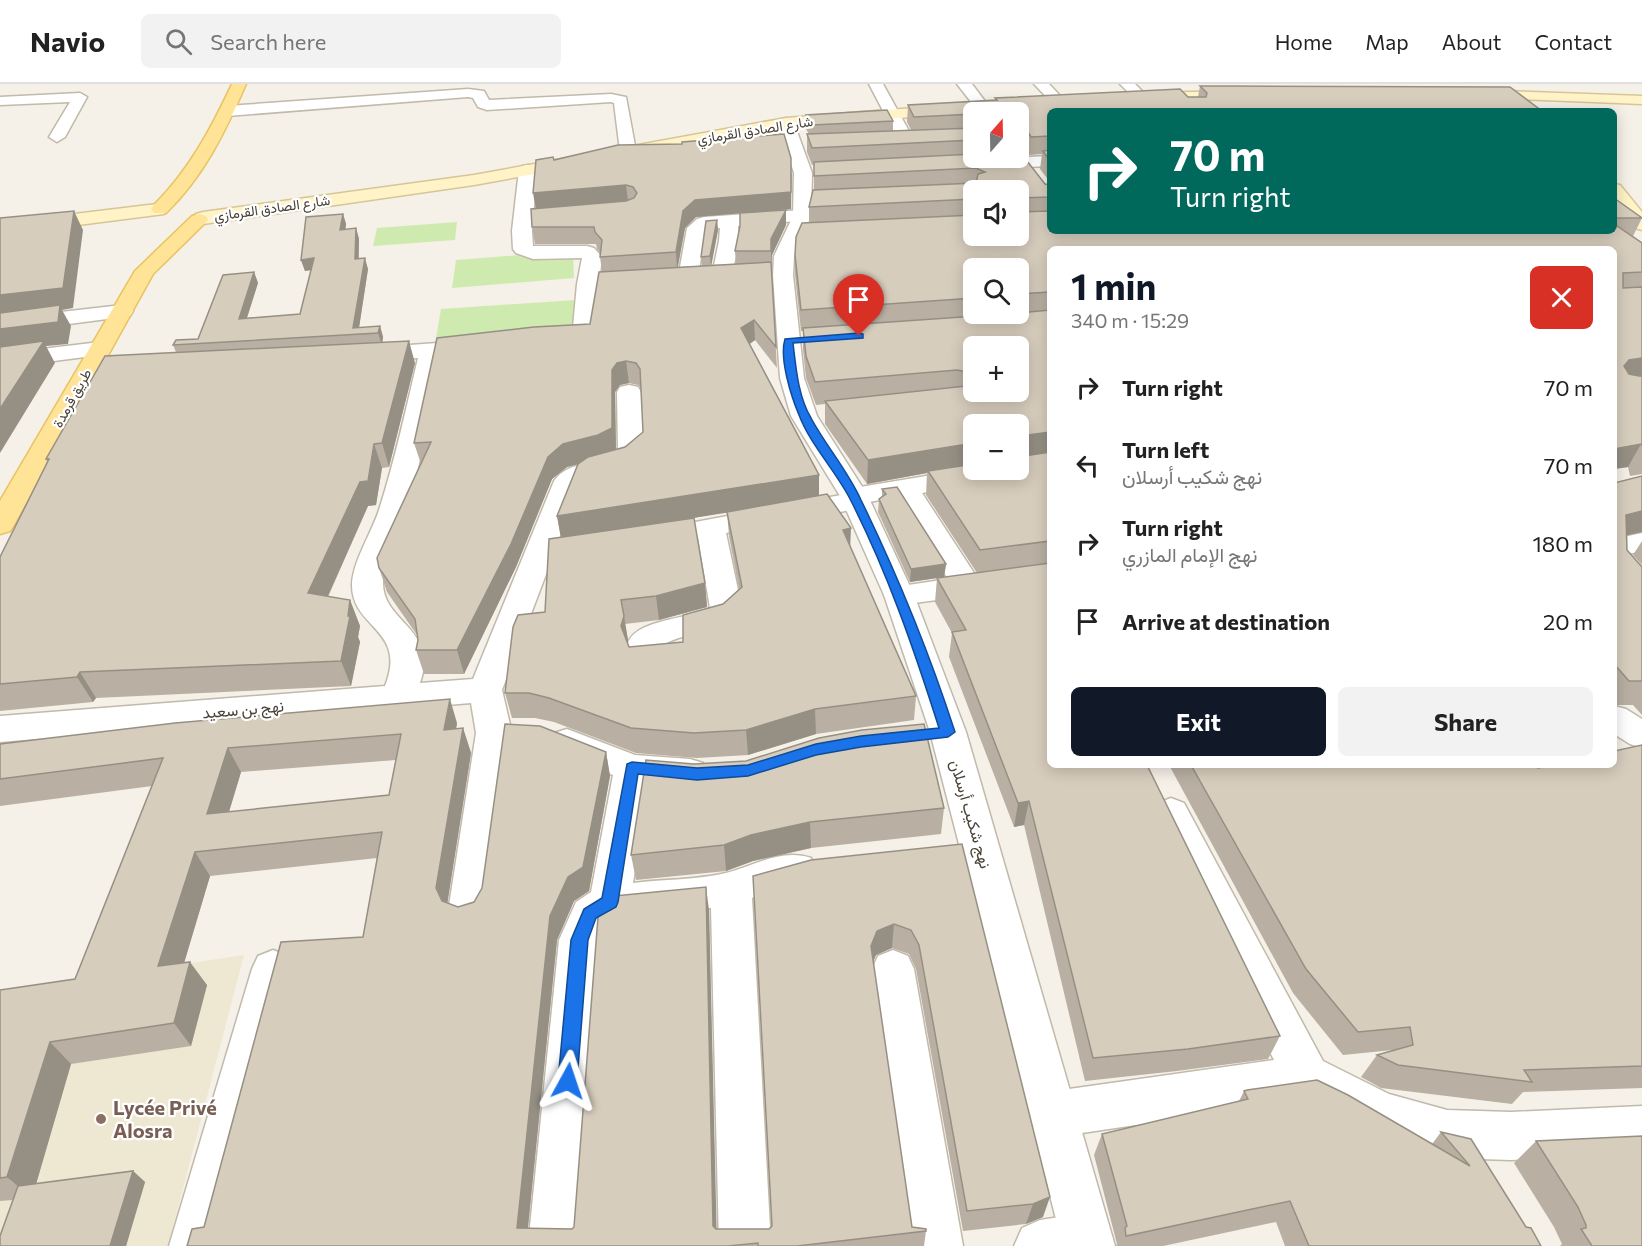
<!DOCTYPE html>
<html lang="en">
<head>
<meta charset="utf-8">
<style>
	body { margin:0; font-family:Commissioner,Vazirmatn,sans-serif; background:#f2f2f2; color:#222; height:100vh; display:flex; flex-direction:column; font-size:22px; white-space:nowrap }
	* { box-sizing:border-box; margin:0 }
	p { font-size:20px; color:#767676 }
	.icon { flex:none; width:33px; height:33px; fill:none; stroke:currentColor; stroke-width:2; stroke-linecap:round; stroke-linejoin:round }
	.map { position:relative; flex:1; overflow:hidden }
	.sheet { position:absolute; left:1047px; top:162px; width:570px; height:522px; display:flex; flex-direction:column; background:#fff; border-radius:9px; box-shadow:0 3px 15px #0003 }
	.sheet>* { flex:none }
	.top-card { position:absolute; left:1047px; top:24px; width:570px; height:126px; border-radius:9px; box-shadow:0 3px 15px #0003; background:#00695c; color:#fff; overflow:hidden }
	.needle { width:39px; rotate:20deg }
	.controls { position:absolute; left:963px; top:18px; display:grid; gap:12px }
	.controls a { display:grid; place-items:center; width:66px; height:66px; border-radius:9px; background:#fff; box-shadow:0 3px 15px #0003; font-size:30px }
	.pin { position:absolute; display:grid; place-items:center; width:51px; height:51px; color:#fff; margin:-62px -26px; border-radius:50% 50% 50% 0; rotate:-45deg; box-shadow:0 0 6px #0007 }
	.pin .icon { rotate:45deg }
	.me { position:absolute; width:66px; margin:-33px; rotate:5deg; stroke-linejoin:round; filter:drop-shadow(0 0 4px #0008) }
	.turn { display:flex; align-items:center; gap:21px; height:126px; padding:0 24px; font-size:27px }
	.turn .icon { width:78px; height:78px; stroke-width:2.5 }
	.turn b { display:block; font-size:42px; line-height:51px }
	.round { display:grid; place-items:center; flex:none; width:63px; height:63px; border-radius:9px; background:#f2f2f2 }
	.head { display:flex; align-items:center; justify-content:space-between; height:102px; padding:0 24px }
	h1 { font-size:36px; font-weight:700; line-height:45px; color:#111827 }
	.button { display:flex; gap:12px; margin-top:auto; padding:12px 24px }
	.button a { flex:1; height:69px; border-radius:9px; background:#111827; color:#fff; font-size:24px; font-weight:700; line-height:69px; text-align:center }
	.button a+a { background:#f2f2f2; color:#222 }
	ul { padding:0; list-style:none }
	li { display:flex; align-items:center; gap:18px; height:78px; padding:0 24px }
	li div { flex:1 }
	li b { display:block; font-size:22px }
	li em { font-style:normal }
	header { display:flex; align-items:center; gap:36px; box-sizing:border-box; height:84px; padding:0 30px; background:#fff; border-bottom:2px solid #e0e0e0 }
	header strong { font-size:28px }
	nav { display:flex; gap:33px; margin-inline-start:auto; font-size:21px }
	.search { width:420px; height:54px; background:#f2f2f2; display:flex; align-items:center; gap:15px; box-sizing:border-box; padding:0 21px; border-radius:9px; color:#767676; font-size:22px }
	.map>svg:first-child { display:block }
</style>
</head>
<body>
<header>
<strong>Navio</strong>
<div class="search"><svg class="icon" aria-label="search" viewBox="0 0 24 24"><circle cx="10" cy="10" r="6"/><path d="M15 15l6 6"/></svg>Search here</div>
<nav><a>Home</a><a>Map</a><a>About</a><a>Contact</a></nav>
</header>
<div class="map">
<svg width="1642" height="1162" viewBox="0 0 1642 1162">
	<rect width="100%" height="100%" fill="#f5f1e8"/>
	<!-- education -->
	<path fill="#eee7d1" d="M244,871L168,1162H0V908Z"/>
	<!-- green -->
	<g fill="#cfeaaf">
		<path d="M457,138L455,156L373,162L377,144Z"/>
		<path d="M573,167L574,194L452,204L456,176Z"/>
		<path d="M575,216L576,250L435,260L441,225Z"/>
	</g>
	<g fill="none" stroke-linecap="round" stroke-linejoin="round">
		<defs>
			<g id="minor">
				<path d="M869,0H883L915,58L913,61H901Z"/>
				<path d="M957,0H972L993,28H979Z"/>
				<path d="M1034,0H1049L1068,20L1066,23H1056Z"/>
				<path d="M1120,0H1135L1148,13L1146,16H1136Z"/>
				<path d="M468,5L484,7L489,16L611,10L626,13L636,67L628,72L620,67L614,19L611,18L487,26L478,23L473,14L468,13L227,32L219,27L227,22Z"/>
				<path d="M80,9L87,13L65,53L57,58L49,53L70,18L0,21V13Z"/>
				<path d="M1050,72V82L982,85L976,84L974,80L976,76L982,75Z"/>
				<path d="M528,81L534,82L537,86L532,147L533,162H587L594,164L602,173C600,186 596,246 591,251C585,257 574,259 565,260C556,262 548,264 538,262L535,257L538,252L573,243L577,200L582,174L533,175L516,169L513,165L512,147L519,86L522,82Z"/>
				<path d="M802,126L809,128L811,132L809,136L738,142L739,157L732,191L729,195H715L712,191L719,157L720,144L705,146L698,194L695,198L688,200L681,198L678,194L687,144L697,135L704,133Z"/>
				<path d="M122,221L130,222L133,227L130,232L0,249V235Z"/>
				<path d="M480,256L488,258L491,263L488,268L441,273C431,323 422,375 407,425C401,447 383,476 383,498C382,539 439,544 420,599L473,595L554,397C570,374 599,384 618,368L617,308L620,303L629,301L638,303L641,308L644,369C626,396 601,384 580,401L502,606L512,649L488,828L482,840L468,845L454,840L448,828L476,649L471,619L0,658V632L385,602C408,544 351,545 352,500C353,477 372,448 379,426C395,376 406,325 418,274L367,278L359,276L355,271L359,266L367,264Z"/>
				<path d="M100,258L108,260L111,265L108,270L0,284V270Z"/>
				<path d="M1018,379L1023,380L1027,386L1023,392L922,409L976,492L1050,483V501L899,521L888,518L884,511L888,504L948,495L897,413L869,418L866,423L856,425L726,449L742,525C720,558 690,543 662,562L661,573L657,581L645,584L633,581C605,534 691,537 710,524L698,454L651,463L641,460L637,454L641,448L841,411L844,406L854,404L974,384L1018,386Z"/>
				<path d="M1642,449V467L1614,473V455Z"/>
				<path d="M1614,622L1626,625L1642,635V664L1630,660L1614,650Z"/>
				<path d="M567,645L635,671L690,675L703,679L708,689L703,699L690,703L648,699L633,799C663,795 697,796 726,789C754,782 781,764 811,774L817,785L811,796L752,814L771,1162H719L711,824L618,834L606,841L601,856L580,1162H528L559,856L576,818L591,808L613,691L554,667L549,658L554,649Z"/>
				<path d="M1171,714L1184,719L1323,977L1389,1010L1447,1026L1511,1028L1642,1022V1070L1511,1076L1447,1074L1385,1055L1303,1016L1055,1053L1038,1046L1031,1030L1038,1014L1055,1007L1274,976L1152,729L1158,719Z"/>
				<path d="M273,866L288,872L294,885L221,1162H169L252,885L258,872Z"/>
				<path d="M893,866L908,872L914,885L963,1162H911L872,885L878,872Z"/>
				<path d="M1087,1129L1105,1137L1113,1155L1110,1162H1014L1022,1144L1040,1136Z"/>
			</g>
			<path id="tertiary" d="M786,34L794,39L812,89L811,132L794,172L793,191L804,294L817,332L868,412L914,511L966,648L1115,1162H1063L930,648L884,511L840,412L791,332L780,294L773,191L774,172L793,132L794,89L778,39Z"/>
			<g id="secondary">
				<path d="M1477,6L1642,12V20L1472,13L1470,10L1472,7Z"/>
				<path d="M1242,7L1249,11L1247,14L1141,17L1134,13L1141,9Z"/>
				<path d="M952,21L957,23L960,26L957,29L786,44L474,101L203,140L196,138L194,134L196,130L203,128L474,91L786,34Z"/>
				<path d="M1614,100L1620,101L1642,128V146L1635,144L1614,117Z"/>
				<path d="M157,120L164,122L166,126L164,130L0,151V139Z"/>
			</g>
			<g id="primary">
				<path d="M232,0H246C225,48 204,92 166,129H154L151,125L154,121C189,86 211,45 232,0Z"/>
				<path d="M199,130L206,132L208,136L153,190L14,441L10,447L0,450V417L135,187L192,132Z"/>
			</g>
		</defs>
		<!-- minor casing -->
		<use href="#minor" stroke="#c1b9aa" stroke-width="3"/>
		<!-- tertiary casing -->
		<use href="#tertiary" stroke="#c1b9aa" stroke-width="3"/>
		<!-- secondary casing -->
		<use href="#secondary" stroke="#d6c696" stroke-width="3"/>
		<!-- primary casing -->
		<use href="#primary" stroke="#e9c362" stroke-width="3"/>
		<!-- minor -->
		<use href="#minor" fill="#fff" fill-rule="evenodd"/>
		<!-- tertiary -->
		<use href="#tertiary" fill="#fff" fill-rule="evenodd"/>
		<!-- secondary -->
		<use href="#secondary" fill="#fff3c7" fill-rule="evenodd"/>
		<!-- primary -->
		<use href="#primary" fill="#ffe396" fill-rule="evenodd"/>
	</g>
	<!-- wall -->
	<g fill="#b9b0a3" fill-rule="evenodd">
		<path d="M1200,2L1510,3L1050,27V98L1040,85L1042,70L1029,71L1026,66L1018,64V28H974V74L1050,101V147H1614V134H1642L1633,152L1642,159V390L1630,392L1628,383L1614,385V165H1050V681L1280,952L1268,975L1177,987L1085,997L1024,741L1014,743L949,573L952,549L935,518L937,494L977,489L926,411L927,389L867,400L825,340V320L816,321L806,294L803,265V247H801L795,191V171L809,139V123L814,106V81H812L807,68V50H809L806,45V31L893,37V47L911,46L907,38L908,21L995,16V14L1198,13ZM974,106L1018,152H974ZM974,184H1018V230H974ZM974,340H1018V386H974Z"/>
		<path d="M554,76L792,89L791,125L754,128L786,141L772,171L771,183L777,284L755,256L750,260L819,391V411L850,464L916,612L914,636L816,650L748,671L697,674L636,669L554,638L535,634H512L505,609L545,528L561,453L557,432L578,380L567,383L552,395L516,483L464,590H424L416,566L418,556L417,551L387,508L379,484L421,380L414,359L590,240L602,188L600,173V169L597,165L596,160H535L532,143L535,125ZM740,129V142L735,167L736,180L711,181L718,146L717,136L701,173L702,182L678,183L685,144L696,133ZM629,299L638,301L641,304L643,348L625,363L616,366L615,308L620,301ZM727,428L729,452L739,505L683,558L629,563L627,558L628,556L625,540L659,536L707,523L705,499L674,437Z"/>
		<path d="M343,130L346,140L345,146L356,144L359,155V174L368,185L359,244L380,242L383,253L382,258L415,279L389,383L382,384L376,421L368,422L328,513L350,516L360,542L358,553L360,558L351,602L96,614L93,618L0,627V473L47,378L46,375L176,268L173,261L198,255L254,188L258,199L247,234L300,230L311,186L305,187L301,176Z"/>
		<path d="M1642,392V448L1627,451V466L1642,483V631L1633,621H1614V399Z"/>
		<path d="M882,405L946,480L944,493L910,498L878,428L879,415L882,412Z"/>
		<path d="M1642,457V481L1633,471Z"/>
		<path d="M457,639L456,645L463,644L471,669L447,819L458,823L474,818L606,668L610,692L589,807L574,817L557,856L528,1144L572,1145L574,1143L709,826L716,1145H769L772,1142L753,792L962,760L1043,1133L1026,1140L963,1147L916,885L909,870L892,864L876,871L873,877L912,1143L926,1147L924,1162H187L204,1143L363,853L377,774L210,792L184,879L207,901L191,962L71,980L36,1100L133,1087L145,1098L126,1162H0L13,1116L0,1117V906L75,895L152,702L0,722V660ZM396,676L389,711L229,728L241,688Z"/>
		<path d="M1642,661V1004L1523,1008L1512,1020L1381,1004L1361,993L1377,971L1393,966L1343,971L1293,909L1169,681H1536L1538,684Z"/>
		<path d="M646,676L944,724L941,750L811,764L753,777L726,787L636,796L631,771Z"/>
		<path d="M1244,1007L1432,1060L1441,1048L1541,1162H1285L1276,1138L1163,1162H1116L1117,1160L1094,1071L1102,1050L1239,1017Z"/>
		<path d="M1536,1057L1642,1162H1560L1562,1160L1554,1143L1514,1079Z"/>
	</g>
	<!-- shaded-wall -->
	<g fill="#969084">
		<path d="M1020,46L1018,63V48Z"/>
		<path d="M791,74V125L696,133L685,144L677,186L676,168L683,127L695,116Z"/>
		<path d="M626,101L628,117L536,126L533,109Z"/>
		<path d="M786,126V141L772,171L771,183V155Z"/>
		<path d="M74,127L83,146L73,224L62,226L71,242L68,260L46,262L55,279L0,369V211Z"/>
		<path d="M343,130L346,140L344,157L340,146Z"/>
		<path d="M717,136L718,146L711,183L710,172Z"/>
		<path d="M356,144L359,155L358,186L355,175Z"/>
		<path d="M314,174L318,185L305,187L301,176Z"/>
		<path d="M365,174L368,185L358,250L353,244Z"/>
		<path d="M254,188L258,199L243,246L239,235Z"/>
		<path d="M754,236L755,256L742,265L741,244Z"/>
		<path d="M380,242L383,253L382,261L378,249Z"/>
		<path d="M409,257L415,279L389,383L382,359Z"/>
		<path d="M1642,274V293L1617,298L1624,282L1629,276Z"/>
		<path d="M626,277L629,299L620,301L615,308L616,367L602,374L567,383L552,395L516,483L464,590L457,566L548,373L617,279Z"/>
		<path d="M1050,348V370L1018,375V364L1021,352Z"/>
		<path d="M974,359V382L928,387L927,389L867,400L868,376Z"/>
		<path d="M374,360L382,384L376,421L368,422L318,534L308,509Z"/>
		<path d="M1641,360L1628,383L1614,385V365Z"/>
		<path d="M819,391V414L561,455L557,432Z"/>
		<path d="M1642,427V448L1614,454L1626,431Z"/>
		<path d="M851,444L850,468L843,446Z"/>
		<path d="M946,480L944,493L910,498L911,485Z"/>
		<path d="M705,499L707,523L659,536L656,512Z"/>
		<path d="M350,516L360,542L358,553L360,558L351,602L341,577Z"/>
		<path d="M624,532L628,556L625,566L621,542Z"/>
		<path d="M80,588L96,614L93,618L77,593Z"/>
		<path d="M450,615L457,639L452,670L444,646Z"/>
		<path d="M815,625L816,650L748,671L746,646Z"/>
		<path d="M463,644L471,669L446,828L436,804Z"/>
		<path d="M228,664L241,688L221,754L207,730Z"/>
		<path d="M606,668L610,692L589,807L574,817L557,856L526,1162L517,1144L550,832Z"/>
		<path d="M1029,717L1024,741L1014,743L1018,719Z"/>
		<path d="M810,738L811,764L753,777L726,787L724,761L751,751Z"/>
		<path d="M195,768L210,792L176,906L158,882Z"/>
		<path d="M706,803L709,826L717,1162L713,1142Z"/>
		<path d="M894,840L892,864L876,871L870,885L871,862L877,847Z"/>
		<path d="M190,878L207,901L191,962L174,939Z"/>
		<path d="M50,958L71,980L32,1114L7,1093Z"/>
		<path d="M133,1087L145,1098L126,1162H110Z"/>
		<path d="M1050,1113L1043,1133L1026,1140L1033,1120Z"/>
	</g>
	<!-- building -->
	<g fill="#d7cdbd" stroke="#969084" stroke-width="1.5" fill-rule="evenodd">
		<path d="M1200,2H1232L1510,3L1542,27H1050V52L1031,53L1028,48L1020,46L1018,48V28H974V30L914,33L908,21L997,16L995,14L1180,5L1188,13H1206L1207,9Z"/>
		<path d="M887,26L893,37L812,41L806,31Z"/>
		<path d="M974,44V56L812,64L807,50Z"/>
		<path d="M784,50L791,74V108L695,116L683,127L676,168L600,173L602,156L595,148L594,143H532L531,125L626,117L634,114L637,109L633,103L626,101L533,109L536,76L553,73L554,76L618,61L682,60V58Z"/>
		<path d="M1050,66V77L1043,67Z"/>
		<path d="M1018,68H1020L1045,100L1050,101V113L1019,114V128L1050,127V147L1585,148L1614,147V140L1642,159V188L1623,189V204L1642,203V274L1629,276L1624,282L1629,290L1639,292H1642V362L1641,360L1614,365V165H1050V208L1018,210V184H974V214L801,226L795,171L796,153L802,139L974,131V152H1018V106H974V115L809,123L813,106L976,99L978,90L985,88L976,84L814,92V78L974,70V74H1018Z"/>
		<path d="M1614,114L1642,134H1614Z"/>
		<path d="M786,126L771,155V167H735L740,142V129Z"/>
		<path d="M74,127L63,204L0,211V134Z"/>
		<path d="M343,130L340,146L356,144L355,175L365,174L353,244L380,242L378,249L173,261L176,256L198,255L223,191L254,188L239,235L300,230L314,174L301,176L306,133Z"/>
		<path d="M717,136L710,172L701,173L706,137Z"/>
		<path d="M771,178L776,263L754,236L741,244L819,391L557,432L578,380L588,373L625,363L643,348L640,285L636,279L626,277L617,279L612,286V344L598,351L563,360L548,373L511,460L457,566H416L418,556L415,535L379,484L377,474L431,358L414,359L437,254L534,243L590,240L599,188Z"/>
		<path d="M60,221L58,238L0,245V229Z"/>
		<path d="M1050,226V348L1021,352L1019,361L1018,340H974V359L868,376L825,317L966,302L971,294L967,288L957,286L815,298L806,272L803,244L1006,230H1018V229ZM974,262H1018V308H974Z"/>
		<path d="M44,257L0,325V263Z"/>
		<path d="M409,257L382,359L374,360L368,397L360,398L308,509L350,516L348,532H350L341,577L80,588L77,593L0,600V473L49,375H46L105,272Z"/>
		<path d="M1050,368V457L980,466L928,387L974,380V386H1018V373Z"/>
		<path d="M1642,392V427L1626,431L1627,466L1642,483V597H1629L1614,580V399Z"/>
		<path d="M897,403L946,480L911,485L879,415L886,410L882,405Z"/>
		<path d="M827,410L851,444L843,446L916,612L815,625L746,646L694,649L631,644L549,614L529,609H505L513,543L518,531L545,528L549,455L694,434L705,499L656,512L621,516L624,532L621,542L629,563L683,558V531L723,520L742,503L727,428Z"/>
		<path d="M1050,479V681H1147L1280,952L1188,965L1093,974L1029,717L1018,719L952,548L966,546L937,494Z"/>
		<path d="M450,615L444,646L463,644L436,804L442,817L458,823L474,818L482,804L505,640L540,642L606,668L583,783L568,793L550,832L517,1144L572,1145L574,1143L598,833L602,819L614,812L706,803L713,1142L716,1145H769L772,1142L753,792L811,776L962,760L1050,1113L1033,1120L967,1127L919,861L911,846L894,840L877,847L871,862L912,1143L926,1145V1147L797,1162H758V1159L728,1162H187L192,1145L204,1143L281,858L363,853L382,748L195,768L158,882L190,878L174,939L50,958L7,1093L0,1094V906L75,895L163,674L0,695V660L175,639ZM401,650L389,711L207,730L228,664Z"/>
		<path d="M924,640L944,724L810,738L751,751L724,761L631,771L646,676L694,680L746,677L819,654L862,646Z"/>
		<path d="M1642,661V982L1524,986L1532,998L1398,981L1377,971L1413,961L1410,943L1358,948L1306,885L1191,681H1536L1538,684L1553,681H1614V667Z"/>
		<path d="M1317,996L1348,1011L1470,1082L1441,1048L1471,1055L1526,1143L1531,1144L1541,1162H1309L1290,1117L1126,1152L1125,1144L1127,1142L1102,1050L1248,1015L1244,1007L1247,1006Z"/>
		<path d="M1642,1052V1162H1592L1581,1145L1586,1144V1141L1578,1123L1536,1057Z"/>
		<path d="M133,1087L110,1162H0V1152L18,1102Z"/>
	</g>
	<!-- route -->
	<path fill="#1a73e8" stroke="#114b97" stroke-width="1.5" d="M859,249L863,250V254L793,259C796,284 798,312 811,334C826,362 848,387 861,416C898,492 929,568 955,648L948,653L861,663L816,671L748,692L697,696L638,690L618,818L616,823L596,834L588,856L577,997L575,1004L568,1006L561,1004L558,997L571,856L584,825L602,814L627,680L632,678L697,684L748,681L816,660L861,652L939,644C914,565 887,487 849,413C834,385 810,360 799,331C791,312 779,274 785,255Z"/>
	<!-- markers -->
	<circle fill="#8d6e63" stroke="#fff" stroke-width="2" cx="101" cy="1035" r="6"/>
	<g text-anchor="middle" stroke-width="4.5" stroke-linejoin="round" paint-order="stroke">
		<!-- far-street labels -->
		<g font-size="14" fill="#484236" stroke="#fff">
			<text transform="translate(755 46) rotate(-9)" y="5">شارع الصادق القرمازي</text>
			<text transform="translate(272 124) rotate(-8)" y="5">شارع الصادق القرمازي</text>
			<text transform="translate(72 314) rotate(-61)" y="5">طريق قرمدة</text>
		</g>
		<!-- street labels -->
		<g font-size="16" fill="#484236" stroke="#fff">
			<text transform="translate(243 625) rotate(-5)" y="6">نهج بن سعيد</text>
			<text transform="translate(971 730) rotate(74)" y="6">نهج شكيب أرسلان</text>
		</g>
		<!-- near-education labels -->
		<g font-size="20" font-weight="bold" fill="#785e54" stroke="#fff" text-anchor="start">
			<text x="113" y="1031">Lycée Privé<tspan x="113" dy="23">Alosra</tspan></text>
		</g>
	</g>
</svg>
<div class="controls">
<a><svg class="needle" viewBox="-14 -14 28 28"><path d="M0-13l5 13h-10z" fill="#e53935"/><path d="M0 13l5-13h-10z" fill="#767676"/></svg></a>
<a><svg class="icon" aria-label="sound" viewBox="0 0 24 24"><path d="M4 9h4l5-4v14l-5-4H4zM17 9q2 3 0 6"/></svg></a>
<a><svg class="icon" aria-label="search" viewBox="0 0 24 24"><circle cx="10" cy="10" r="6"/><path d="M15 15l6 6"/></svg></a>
<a>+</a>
<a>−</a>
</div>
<div class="pin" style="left:859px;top:252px;background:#d93025"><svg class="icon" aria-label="arrive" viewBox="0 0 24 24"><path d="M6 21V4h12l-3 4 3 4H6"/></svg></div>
<svg class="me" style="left:568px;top:997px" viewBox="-20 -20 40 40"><path d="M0-17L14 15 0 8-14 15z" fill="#1a73e8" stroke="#fff" stroke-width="4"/></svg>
<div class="top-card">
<div class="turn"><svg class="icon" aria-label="right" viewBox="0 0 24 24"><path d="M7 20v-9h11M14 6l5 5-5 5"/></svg><div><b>70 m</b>Turn right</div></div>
</div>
<section class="sheet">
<div class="head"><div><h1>1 min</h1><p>340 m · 15:29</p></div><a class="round" style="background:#d93025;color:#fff"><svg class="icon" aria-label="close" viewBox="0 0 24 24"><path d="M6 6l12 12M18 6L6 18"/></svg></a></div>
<ul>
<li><svg class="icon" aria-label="right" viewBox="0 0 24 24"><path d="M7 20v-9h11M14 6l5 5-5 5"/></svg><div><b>Turn right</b></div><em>70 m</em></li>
<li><svg class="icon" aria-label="left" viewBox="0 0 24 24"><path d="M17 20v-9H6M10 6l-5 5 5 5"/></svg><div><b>Turn left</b><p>نهج شكيب أرسلان</p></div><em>70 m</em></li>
<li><svg class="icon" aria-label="right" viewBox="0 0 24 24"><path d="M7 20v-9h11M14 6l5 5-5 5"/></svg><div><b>Turn right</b><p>نهج الإمام المازري</p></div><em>180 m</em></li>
<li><svg class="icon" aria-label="arrive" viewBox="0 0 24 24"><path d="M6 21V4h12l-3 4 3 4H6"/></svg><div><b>Arrive at destination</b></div><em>20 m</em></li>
</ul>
<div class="button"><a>Exit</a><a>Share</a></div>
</section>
</div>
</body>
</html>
